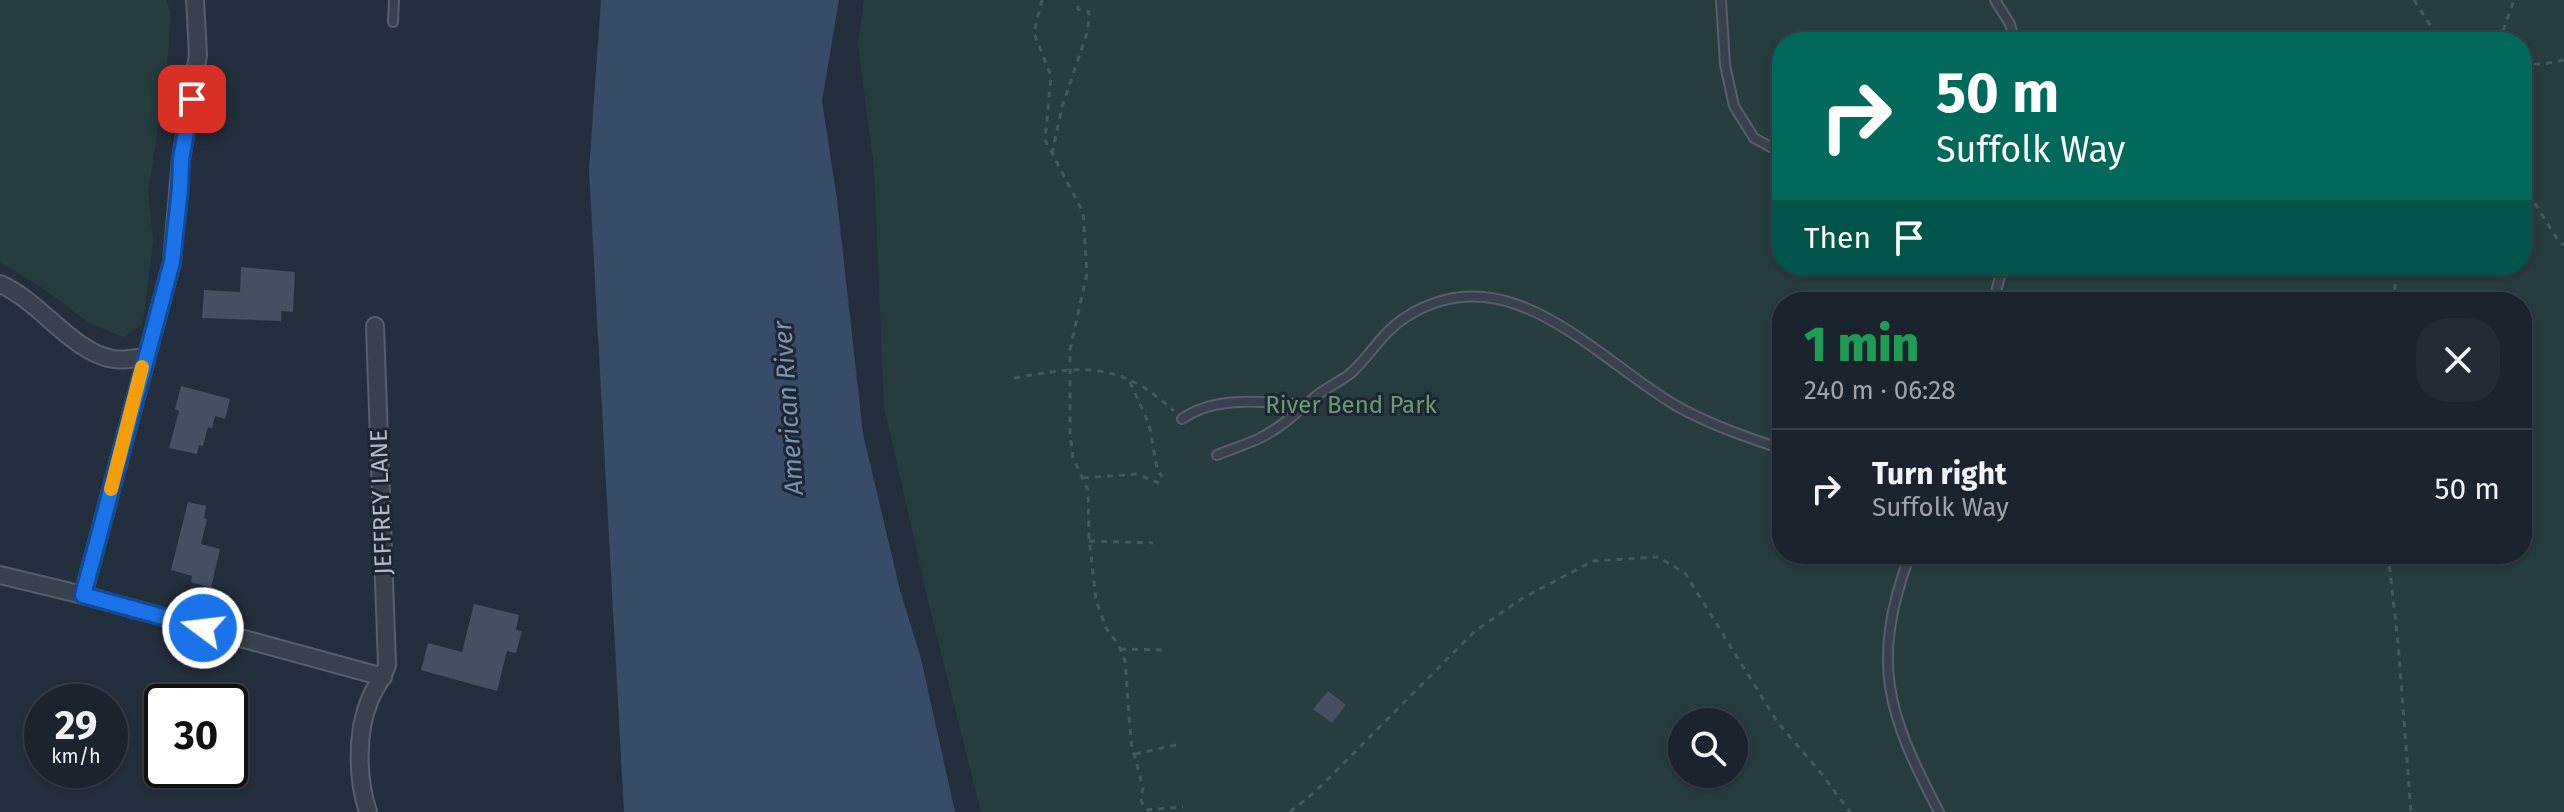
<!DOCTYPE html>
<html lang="en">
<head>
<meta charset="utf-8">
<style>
	body { margin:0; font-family:"Fira Sans",sans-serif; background:#242b36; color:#f1f3f6; height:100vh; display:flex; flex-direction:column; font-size:30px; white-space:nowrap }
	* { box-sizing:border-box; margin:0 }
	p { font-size:26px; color:#a0a4aa }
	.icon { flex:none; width:44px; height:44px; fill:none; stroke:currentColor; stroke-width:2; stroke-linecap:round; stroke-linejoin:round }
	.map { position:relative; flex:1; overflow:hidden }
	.details { position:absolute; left:1772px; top:292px; width:760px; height:272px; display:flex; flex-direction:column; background:#1b232e; border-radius:32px; box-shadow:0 2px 6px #0004,0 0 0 2px #39404a }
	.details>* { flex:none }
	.banner { position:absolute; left:1772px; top:32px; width:760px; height:244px; border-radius:32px; box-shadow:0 2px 6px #0004,0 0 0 2px #39404a; background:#00695c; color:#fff; overflow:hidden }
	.controls { position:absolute; left:1668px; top:708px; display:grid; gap:16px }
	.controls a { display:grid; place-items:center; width:80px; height:80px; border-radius:50%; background:#1b232e; box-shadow:0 2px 6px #0004,0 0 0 2px #39404a; font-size:40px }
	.speed { position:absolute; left:24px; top:684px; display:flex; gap:16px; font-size:40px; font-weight:700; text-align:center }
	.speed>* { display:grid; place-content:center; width:104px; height:104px; border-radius:50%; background:#1b232e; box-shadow:0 2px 6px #0004,0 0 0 2px #39404a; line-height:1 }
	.speed small { font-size:20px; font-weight:400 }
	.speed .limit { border:4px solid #111; border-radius:12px; background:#fff; color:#111 }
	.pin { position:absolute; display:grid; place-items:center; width:68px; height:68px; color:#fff; margin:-34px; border-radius:16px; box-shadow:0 4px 12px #0006 }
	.me { position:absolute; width:88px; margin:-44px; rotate:285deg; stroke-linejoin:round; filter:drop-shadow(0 0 6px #0008) }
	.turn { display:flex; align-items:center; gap:28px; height:168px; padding:0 32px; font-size:36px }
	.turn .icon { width:104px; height:104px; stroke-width:2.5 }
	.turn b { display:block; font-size:56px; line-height:68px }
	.then { display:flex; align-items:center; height:76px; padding:0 32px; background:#0003; gap:16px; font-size:30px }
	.round { display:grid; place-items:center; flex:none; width:84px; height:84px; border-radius:32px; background:#242b36 }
	.head { display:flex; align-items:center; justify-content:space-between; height:136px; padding:0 32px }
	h1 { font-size:48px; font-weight:800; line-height:60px; color:#1e9e55 }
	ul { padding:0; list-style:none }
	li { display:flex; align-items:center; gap:24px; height:120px; padding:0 32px; border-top:2px solid #39404a }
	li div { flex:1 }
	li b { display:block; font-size:30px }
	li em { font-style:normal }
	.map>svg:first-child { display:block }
</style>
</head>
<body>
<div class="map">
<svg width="2564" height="812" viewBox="0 0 2564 812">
	<rect width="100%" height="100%" fill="#242f3e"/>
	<!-- green -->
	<g fill="#263c3f" fill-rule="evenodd">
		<path d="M0,0H166L171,13L166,78L148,191L153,241L143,323L124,337L89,323L47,291L0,262Z"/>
		<path d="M864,0H2564V812H981L931,613L884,407L874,168L858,45ZM1782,42H2522V266H1782ZM1782,302H2522V554H1782ZM1682,722H1734V774H1682Z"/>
	</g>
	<!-- water -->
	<path fill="#394c67" d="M601,0H839L822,101L837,200L863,434L900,590L921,659L955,812H624L589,171Z"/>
	<!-- building -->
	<g fill="#455162">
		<path d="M241,267L295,272L293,312L281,311V321L202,318L204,290L240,292Z"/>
		<path d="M181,386L230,399L225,419L215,416L212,428L208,427L203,446L199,445L197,454L169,448L179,411L175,409Z"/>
		<path d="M188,502L206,506L204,518L207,519L201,544L220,549L211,588L191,582L192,576L171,570Z"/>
		<path d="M474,604L519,615L516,630L522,631L516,653L507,651L497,691L421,670L428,643L462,652Z"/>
		<path d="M1328,691L1346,705L1332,723L1313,709Z"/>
	</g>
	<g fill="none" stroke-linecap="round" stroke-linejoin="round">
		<defs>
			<g id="lane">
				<path d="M1721,0L1725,65L1734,106L1754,138L1782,153"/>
				<path d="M1995,0L2010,24L2015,42"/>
				<path d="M393,22L394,0"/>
				<path d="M1993,302L2003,266"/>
				<path d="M1182,419C1217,394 1267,403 1308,404"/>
				<path d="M1217,455C1232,449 1248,444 1262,437C1284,426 1301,408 1320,393C1330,386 1341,381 1351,373C1371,355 1382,332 1406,317C1508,252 1594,357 1675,405C1708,424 1746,437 1782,449"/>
				<path d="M1910,554C1870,663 1887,713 1939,812"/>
			</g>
			<g id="street">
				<path d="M0,284C40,301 72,352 113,359C123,361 135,358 145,357"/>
				<path d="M0,575L83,595L383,677"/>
				<path d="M83,595L172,262L181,159L198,55L195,0"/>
				<path d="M368,812C357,779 356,732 370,699C375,687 383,678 387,665L375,326"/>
			</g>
		</defs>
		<!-- lane casing -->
		<use href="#lane" stroke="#565f6c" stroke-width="12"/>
		<!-- street casing -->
		<use href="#street" stroke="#565f6c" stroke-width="20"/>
		<!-- path -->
		<g stroke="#44595c" stroke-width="3" stroke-dasharray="6 6" stroke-linecap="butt">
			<path d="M1042,0L1034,33L1051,76L1045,140L1083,212L1087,273L1070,350V433L1073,458L1088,490L1089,537L1096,600L1106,628L1118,644L1125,660L1131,742L1143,788L1141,801L1147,810L1183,807"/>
			<path d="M2414,0L2441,42"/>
			<path d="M2442,41L2454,42"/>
			<path d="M2499,42L2514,0"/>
			<path d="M2522,64H2543L2564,60"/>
			<path d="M1052,154L1062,107L1088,30L1089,12L1078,9V0"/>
			<path d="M2522,183L2559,242L2564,245"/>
			<path d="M2394,302L2396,266"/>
			<path d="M1014,378C1082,366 1118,360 1174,411"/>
			<path d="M1130,382L1149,424L1157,468L1162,477"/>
			<path d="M1083,478L1137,474L1159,483"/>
			<path d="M1089,541L1153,543"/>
			<path d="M2388,554L2398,643L2411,812"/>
			<path d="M1120,649L1165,650"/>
			<path d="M1135,754L1176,745"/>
			<path d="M1290,812L1316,791L1474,632L1521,599L1593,561L1658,557L1685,573L1778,723L1821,773L1850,812"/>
		</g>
		<!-- lane -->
		<use href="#lane" stroke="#38414e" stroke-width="8"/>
		<!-- street -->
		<use href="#street" stroke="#38414e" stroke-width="16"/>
	</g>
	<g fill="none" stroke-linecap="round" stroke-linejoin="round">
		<defs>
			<path id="route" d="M192,99L181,159L180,188L172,262L83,595L203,628"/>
		</defs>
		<!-- route casing -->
		<use href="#route" stroke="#114b97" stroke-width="20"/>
		<!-- route -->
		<use href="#route" stroke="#1a73e8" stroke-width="14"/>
		<!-- slow -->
		<path stroke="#f59e0b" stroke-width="14" d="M111,489L142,367"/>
	</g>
	<g text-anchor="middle" stroke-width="6" stroke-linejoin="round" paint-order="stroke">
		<!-- park labels -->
		<g font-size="24" fill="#6b9a76" stroke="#1d2633">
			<text x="1351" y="413">River Bend Park</text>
		</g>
		<!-- street labels -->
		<g font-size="24" fill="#b4bcc9" stroke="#1d2633">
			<text transform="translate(381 502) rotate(-92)" y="8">JEFFREY LANE</text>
		</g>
		<!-- water labels -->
		<g font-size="26" font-style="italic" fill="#7c92b1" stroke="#1d2633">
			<text transform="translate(788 408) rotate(-94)" y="9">American River</text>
		</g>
	</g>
</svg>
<div class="controls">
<a><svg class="icon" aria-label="search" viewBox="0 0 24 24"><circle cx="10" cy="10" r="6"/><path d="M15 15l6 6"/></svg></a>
</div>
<div class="speed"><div>29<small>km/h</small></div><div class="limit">30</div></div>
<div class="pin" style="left:192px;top:99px;background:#d93025"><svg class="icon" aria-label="arrive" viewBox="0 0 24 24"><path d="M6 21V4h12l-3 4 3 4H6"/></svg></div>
<svg class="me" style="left:203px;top:628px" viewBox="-20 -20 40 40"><circle r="17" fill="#1a73e8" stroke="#fff" stroke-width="3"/><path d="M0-11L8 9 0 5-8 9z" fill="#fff"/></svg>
<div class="banner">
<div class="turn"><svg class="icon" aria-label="right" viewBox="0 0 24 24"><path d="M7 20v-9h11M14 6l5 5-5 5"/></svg><div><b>50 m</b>Suffolk Way</div></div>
<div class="then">Then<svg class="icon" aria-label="arrive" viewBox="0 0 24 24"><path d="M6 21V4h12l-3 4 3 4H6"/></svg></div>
</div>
<section class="details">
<div class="head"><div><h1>1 min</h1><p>240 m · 06:28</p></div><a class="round"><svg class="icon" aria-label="close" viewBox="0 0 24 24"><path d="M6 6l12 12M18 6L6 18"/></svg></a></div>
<ul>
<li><svg class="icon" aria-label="right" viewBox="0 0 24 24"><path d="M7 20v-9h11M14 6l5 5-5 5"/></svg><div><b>Turn right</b><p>Suffolk Way</p></div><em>50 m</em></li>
</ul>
</section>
</div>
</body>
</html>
